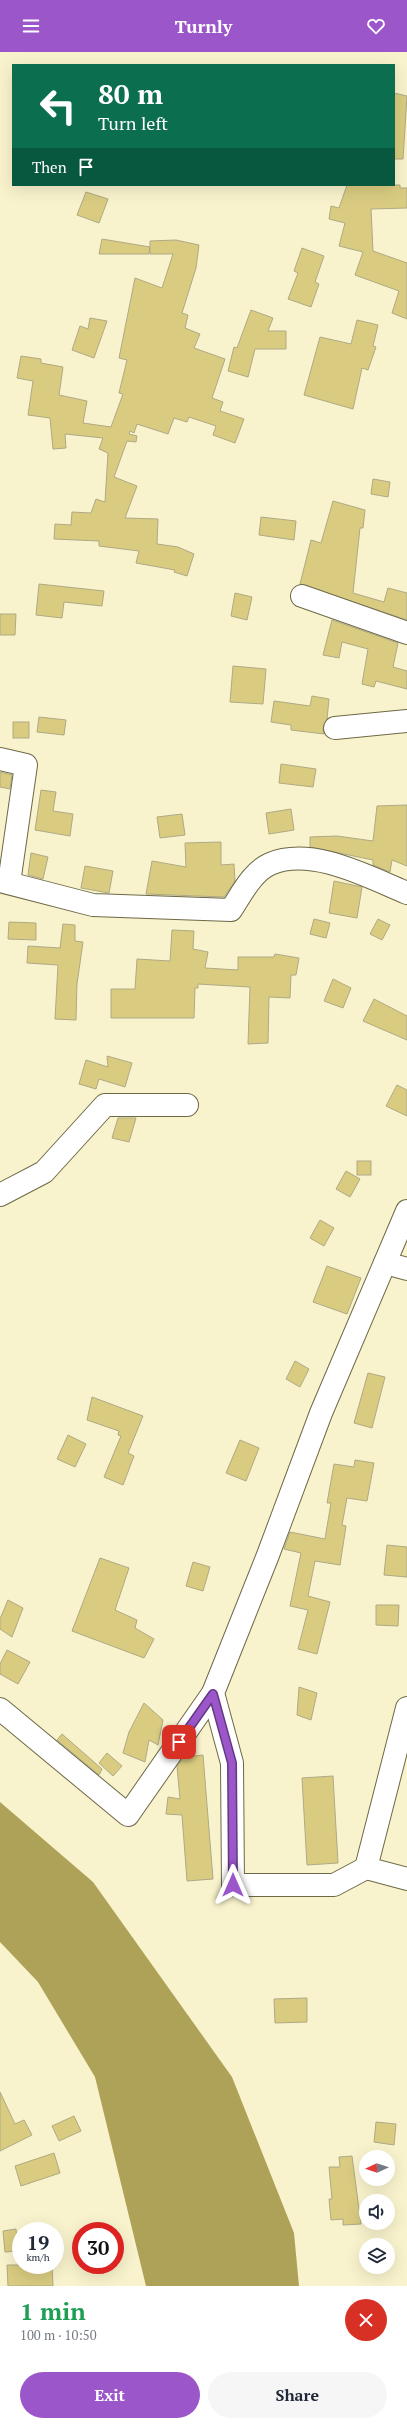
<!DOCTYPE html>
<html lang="en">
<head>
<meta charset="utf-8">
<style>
	body { margin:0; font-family:"PT Serif",serif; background:#f6f6f7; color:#1f2937; height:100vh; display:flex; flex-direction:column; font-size:15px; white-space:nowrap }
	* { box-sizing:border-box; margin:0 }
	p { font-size:13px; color:#747a83 }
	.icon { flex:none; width:22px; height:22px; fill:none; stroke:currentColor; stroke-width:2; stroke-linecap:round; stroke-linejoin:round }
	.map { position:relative; height:2234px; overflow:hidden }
	.panel { display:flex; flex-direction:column; background:#fff; flex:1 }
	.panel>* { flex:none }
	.top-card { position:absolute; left:12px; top:12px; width:383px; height:122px; border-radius:0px; box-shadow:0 4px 16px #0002; background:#0b6e4f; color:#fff; overflow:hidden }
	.needle { width:26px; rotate:267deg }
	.fabs { position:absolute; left:359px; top:2098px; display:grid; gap:8px }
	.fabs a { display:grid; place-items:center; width:36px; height:36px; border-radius:50%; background:#fff; box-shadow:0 4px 16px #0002; font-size:20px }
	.speed { position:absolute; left:12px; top:2170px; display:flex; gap:8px; font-size:20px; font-weight:700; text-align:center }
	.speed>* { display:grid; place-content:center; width:52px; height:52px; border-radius:50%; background:#fff; box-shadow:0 4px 16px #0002; line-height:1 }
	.speed small { font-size:10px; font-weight:400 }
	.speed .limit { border:6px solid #d22; background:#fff; color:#111 }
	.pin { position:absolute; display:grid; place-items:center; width:34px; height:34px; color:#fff; margin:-17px; border-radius:8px; box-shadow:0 2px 6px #0006 }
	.me { position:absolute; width:44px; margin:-22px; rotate:0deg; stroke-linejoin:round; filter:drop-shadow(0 0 3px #0008) }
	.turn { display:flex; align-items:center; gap:14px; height:84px; padding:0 20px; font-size:18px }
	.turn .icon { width:52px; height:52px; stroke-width:2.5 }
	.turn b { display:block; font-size:28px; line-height:34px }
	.then { display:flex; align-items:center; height:38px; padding:0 20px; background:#0003; gap:8px; font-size:15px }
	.round { display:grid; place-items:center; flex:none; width:42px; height:42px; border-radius:21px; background:#f6f6f7 }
	.overview { display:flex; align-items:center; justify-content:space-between; height:68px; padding:0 20px }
	h1 { font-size:24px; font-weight:800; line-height:30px; color:#1e9e55 }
	.button { display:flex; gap:8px; margin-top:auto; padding:8px 20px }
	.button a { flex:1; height:46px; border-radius:24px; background:#9b56ca; color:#fff; font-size:16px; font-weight:800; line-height:46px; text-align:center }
	.button a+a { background:#f6f6f7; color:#1f2937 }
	header { display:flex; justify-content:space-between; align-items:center; height:52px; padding:0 20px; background:#9b56ca; color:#fff; font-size:18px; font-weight:800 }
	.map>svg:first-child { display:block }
</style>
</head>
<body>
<header><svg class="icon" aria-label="menu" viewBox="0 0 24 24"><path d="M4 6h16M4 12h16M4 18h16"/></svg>Turnly<svg class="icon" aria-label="heart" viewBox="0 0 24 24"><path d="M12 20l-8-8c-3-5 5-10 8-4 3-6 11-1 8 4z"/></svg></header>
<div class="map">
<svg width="407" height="2234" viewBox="0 0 407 2234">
	<rect width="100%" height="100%" fill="#f9f3cd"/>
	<!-- water -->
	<path fill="#aea158" d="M0,1750L93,1830L232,2025L294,2181L299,2234H146L95,2025L38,1930L0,1890Z"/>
	<!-- building -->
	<g fill="#d9cc81" stroke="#afa985">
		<path d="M394,41L407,44L403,107H394Z"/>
		<path d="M347,133H400V136H407V156L371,157L373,199L407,211V267L392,261L399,239L355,223L363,200L339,194L345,171L329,167L331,154L339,156Z"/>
		<path d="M86,140L108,147L99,171L77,163Z"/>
		<path d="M102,187L150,195L149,202H99Z"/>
		<path d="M176,188L199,193L196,216L182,261L188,263L185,276L200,282L194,296L225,307L212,346L223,350L220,359L244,367L235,391L213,383L216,374L189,365L187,370L174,366L168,382L137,372L134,381L130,379L129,382L137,384L136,390L127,389L114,425L137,434L125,466L158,467L157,492L178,495L194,502L187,524L174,520L175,518L136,511L139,499L99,494V489L54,487L55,472L71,473L72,460L91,461L96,447L105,450L108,401L99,397L103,386L65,382L66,396L53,397L50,366L28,363L33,329L17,326L21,304L41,307V311L63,315L59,343L87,349L83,371L111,375L123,342L119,341L127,308L119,306L135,226L162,236L173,202H150V189Z"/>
		<path d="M302,196L324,204L315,230L319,232L311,255L288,247L298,221L294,219Z"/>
		<path d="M251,258L273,266L268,279H286V297H255L248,325L228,319L234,295L237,296Z"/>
		<path d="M90,266L107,269L94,306L72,298L80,274L88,277Z"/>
		<path d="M357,268L378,273L373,294L376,295L368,318L362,316L353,357L304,343L320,285L351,292Z"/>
		<path d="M373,427L390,430L388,445L371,442Z"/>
		<path d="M333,449L365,458L363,476H360L353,541L384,550L388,536L407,541V568L300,532L311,488L321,491Z"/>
		<path d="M261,465L296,469L294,488L259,483Z"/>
		<path d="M39,532L104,539L102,554L64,550L62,566L36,563Z"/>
		<path d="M235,541L252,545L247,568L231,564Z"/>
		<path d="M0,562H16L15,583H0Z"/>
		<path d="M332,568L398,591L393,615L407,619V637L376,629L374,635L362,632L368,597L342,590L339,606L323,603Z"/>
		<path d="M233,614L266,617L263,652L230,650Z"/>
		<path d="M312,644L329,647L327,667L323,677L324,682L291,678V673L271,670L274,649L310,654Z"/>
		<path d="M39,665L66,668L64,683L37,680Z"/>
		<rect x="13" y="670" width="16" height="16"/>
		<path d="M281,712L316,717L313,735L279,731Z"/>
		<path d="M0,720L12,723L10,737L0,735Z"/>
		<path d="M41,738L56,740L53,759L73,762L70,784L35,778Z"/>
		<path d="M407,753V814L392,808L390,820L373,813V808L310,795V785L337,784L373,789L377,754Z"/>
		<path d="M291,757L294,778L269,782L266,761Z"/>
		<path d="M182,762L185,783L160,786L157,765Z"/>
		<path d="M221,790V813L234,812L235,829L224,845L146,842L152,809L186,815L185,791Z"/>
		<path d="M31,801L48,805L43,827L28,823Z"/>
		<path d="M85,814L113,819L109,841L81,836Z"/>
		<path d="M334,829L362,835L357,866L329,861Z"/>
		<path d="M314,867L330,871L326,886L310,882Z"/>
		<path d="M378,867L390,873L382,888L370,882Z"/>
		<path d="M9,870L36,871V888L8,887Z"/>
		<path d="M63,872L75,873V889L83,890L77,932L76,968L55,967L58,913L27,911L28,894L60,896Z"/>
		<path d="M172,878L194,879L193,897L208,900L205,916L238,918V905H274L275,902L299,906L296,923H291L290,946L269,945L268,991L248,992L250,935L198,932V936H195L194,966H111V937H135L137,907L170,909Z"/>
		<path d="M333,927L351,936L343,956L324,949Z"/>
		<path d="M374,947L407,964V988L363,969Z"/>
		<path d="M107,1004L132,1011L125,1035L99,1027L96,1037L79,1032L86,1008L108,1015Z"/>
		<path d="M397,1033L407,1038V1064L386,1054Z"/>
		<path d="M118,1066H136L129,1090L112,1086Z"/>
		<rect x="357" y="1109" width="14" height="14"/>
		<path d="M346,1119L360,1127L350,1145L336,1137Z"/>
		<path d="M320,1168L334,1176L324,1194L310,1186Z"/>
		<path d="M327,1214L361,1226L347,1262L313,1250Z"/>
		<path d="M295,1309L309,1317L300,1335L286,1327Z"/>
		<path d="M368,1321L385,1325L372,1376L354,1371Z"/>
		<path d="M92,1345L143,1364L128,1401L134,1404L123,1433L104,1425L121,1384L118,1383L119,1379L87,1368Z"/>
		<path d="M68,1383L86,1392L75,1415L57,1407Z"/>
		<path d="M240,1388L259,1396L246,1429L226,1421Z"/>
		<path d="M355,1408L374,1411L367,1449L347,1446L342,1473L346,1474L340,1513L315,1509L308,1544L330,1550L317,1602L298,1597L308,1558L290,1554L301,1501L284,1497L290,1480L325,1487L331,1451H327L334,1412L354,1415Z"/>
		<path d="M387,1493L407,1495V1525L384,1523Z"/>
		<path d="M100,1506L129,1516L115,1558L137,1568L135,1576L154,1587L144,1606L72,1579Z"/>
		<path d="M193,1510L210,1515L203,1539L186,1534Z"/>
		<path d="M8,1548L23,1556L12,1585L0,1577V1567Z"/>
		<path d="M376,1553H399L398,1574L376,1573Z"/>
		<path d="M7,1598L30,1610L18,1632L0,1622V1612Z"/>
		<path d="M299,1635L317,1641L311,1668L297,1663Z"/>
		<path d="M144,1651L163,1668L158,1693L149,1688L145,1710L123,1701L129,1680Z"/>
		<path d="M62,1682L102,1717L99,1723L57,1688Z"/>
		<path d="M107,1701L122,1714L113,1724L99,1711Z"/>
		<path d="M203,1703L213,1827L187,1829L182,1763L166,1762L168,1745L180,1747L177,1714L184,1705Z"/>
		<path d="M333,1724L338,1811L307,1813L302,1726Z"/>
		<path d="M307,1946V1970L275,1971L274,1947Z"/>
		<path d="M0,2040L15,2072L24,2068L32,2083L0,2099Z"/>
		<path d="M74,2064L81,2079L59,2089L52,2074Z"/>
		<path d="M376,2070L396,2072L394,2093L374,2090Z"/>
		<path d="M54,2101L60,2121L21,2134L15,2114Z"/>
		<path d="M352,2104L361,2172L343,2173V2167L331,2168L329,2147H332L329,2115H340L339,2105Z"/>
		<path d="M16,2177L18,2199L5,2200L3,2179Z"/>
		<path d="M7,2213H52L53,2234H8Z"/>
	</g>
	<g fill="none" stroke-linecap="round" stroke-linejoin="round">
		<defs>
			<g id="minor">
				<path d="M302,544L407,581"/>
				<path d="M335,676L407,669"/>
				<path d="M0,707L26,713L9,831"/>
				<path d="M0,829L93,853L231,858C241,843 252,820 270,812C312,794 368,825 407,841"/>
				<path d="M0,1143L44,1120L105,1053H187"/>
				<path d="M385,1211L407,1217"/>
				<path d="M407,1656L366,1816L407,1827"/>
				<path d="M0,1657L128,1763L213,1641"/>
				<path d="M366,1816L334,1833H233L232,1711L213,1641L268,1503L321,1361L407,1159"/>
			</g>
		</defs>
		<!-- minor casing -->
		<use href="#minor" stroke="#6d6846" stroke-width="24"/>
		<!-- minor -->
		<use href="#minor" stroke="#fff" stroke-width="22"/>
	</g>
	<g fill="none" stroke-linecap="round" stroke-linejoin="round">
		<defs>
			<path id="route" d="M179,1690L213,1642L232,1711L233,1833"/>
		</defs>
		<!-- route casing -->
		<use href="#route" stroke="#653883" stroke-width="10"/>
		<!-- route -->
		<use href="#route" stroke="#9b56ca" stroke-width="7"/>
	</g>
</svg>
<div class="fabs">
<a><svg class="needle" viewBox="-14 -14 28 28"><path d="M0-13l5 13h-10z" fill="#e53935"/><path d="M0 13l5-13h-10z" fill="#747a83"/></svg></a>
<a><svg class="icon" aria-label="sound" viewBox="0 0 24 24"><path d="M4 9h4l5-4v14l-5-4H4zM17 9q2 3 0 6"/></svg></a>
<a><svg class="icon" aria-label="layers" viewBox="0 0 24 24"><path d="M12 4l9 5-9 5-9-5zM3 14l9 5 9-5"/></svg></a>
</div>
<div class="speed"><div>19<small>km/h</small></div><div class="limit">30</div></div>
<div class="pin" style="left:179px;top:1690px;background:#d93025"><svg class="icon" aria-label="arrive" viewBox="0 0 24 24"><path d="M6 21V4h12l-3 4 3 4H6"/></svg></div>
<svg class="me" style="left:233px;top:1833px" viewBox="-20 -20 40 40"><path d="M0-17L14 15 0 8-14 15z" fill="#9b56ca" stroke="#fff" stroke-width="4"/></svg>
<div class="top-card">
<div class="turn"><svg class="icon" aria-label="left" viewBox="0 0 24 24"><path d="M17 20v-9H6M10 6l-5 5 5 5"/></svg><div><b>80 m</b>Turn left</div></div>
<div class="then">Then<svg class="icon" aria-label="arrive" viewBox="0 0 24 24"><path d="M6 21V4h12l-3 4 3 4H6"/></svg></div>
</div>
</div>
<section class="panel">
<div class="overview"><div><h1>1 min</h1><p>100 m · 10:50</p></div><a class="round" style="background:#d93025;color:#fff"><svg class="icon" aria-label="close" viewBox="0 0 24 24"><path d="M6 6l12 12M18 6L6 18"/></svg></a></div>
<div class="button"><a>Exit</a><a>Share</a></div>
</section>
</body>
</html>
